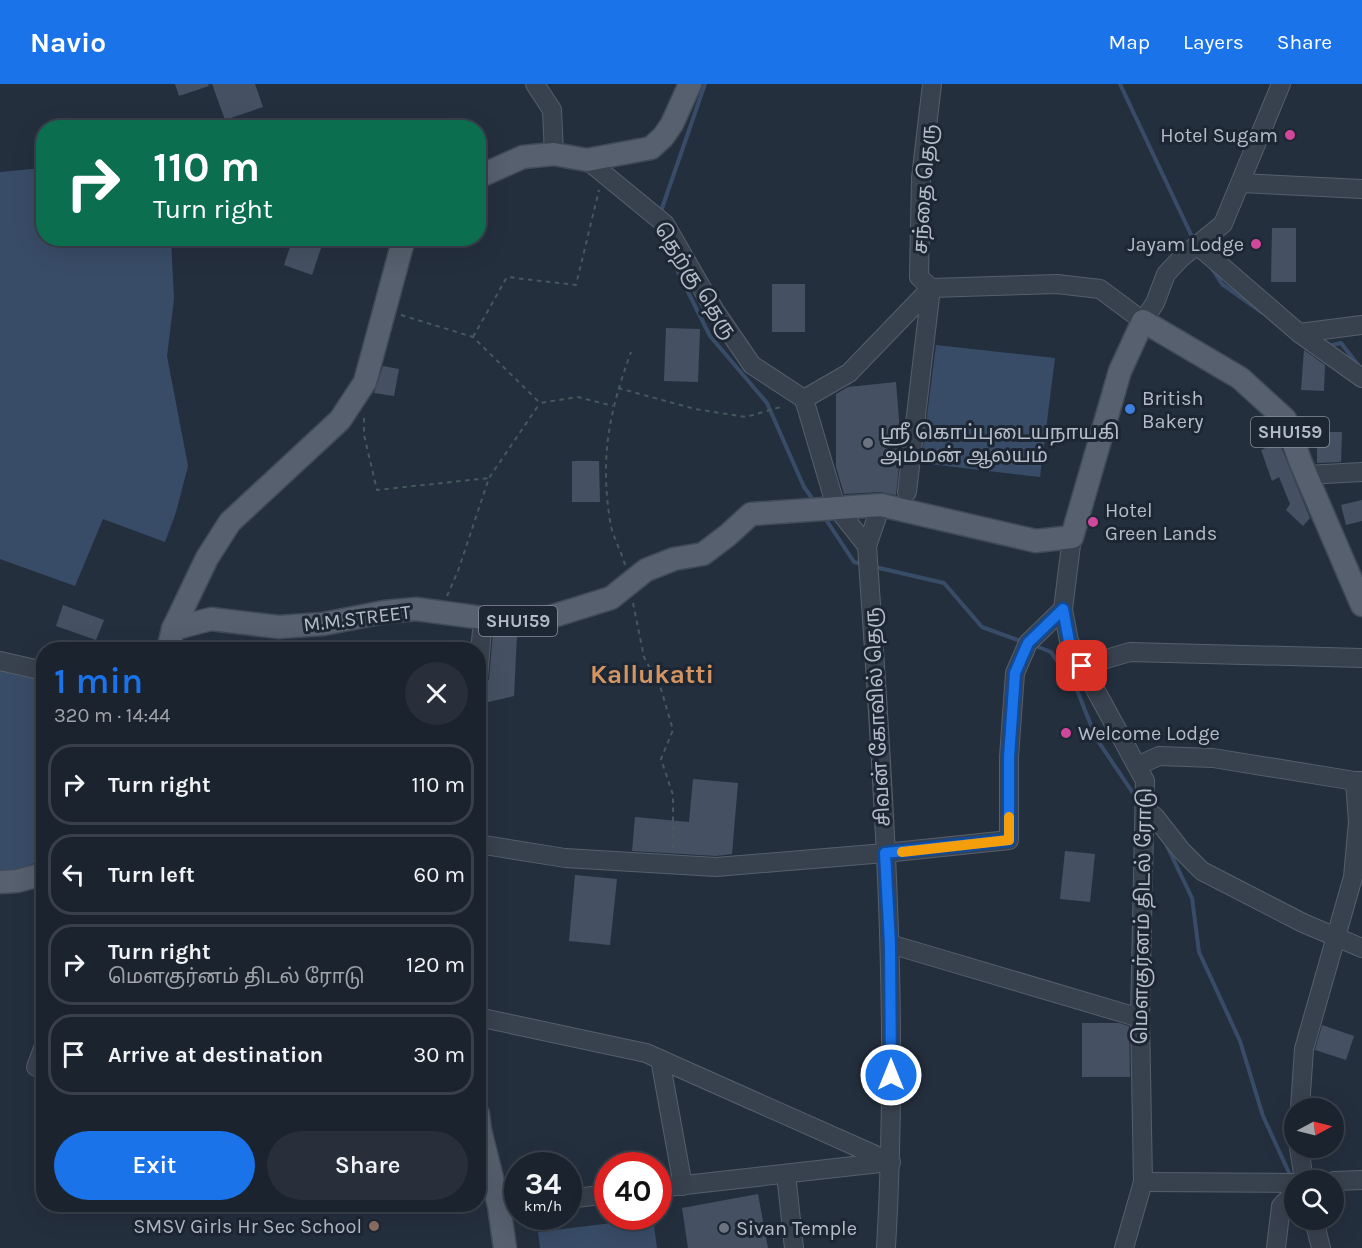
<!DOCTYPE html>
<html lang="en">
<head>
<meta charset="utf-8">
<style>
	body { margin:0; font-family:Karla,"Noto Sans Tamil",sans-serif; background:#282f3a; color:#f1f3f6; height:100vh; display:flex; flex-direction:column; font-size:22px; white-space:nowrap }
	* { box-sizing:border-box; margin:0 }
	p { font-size:20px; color:#a0a4aa }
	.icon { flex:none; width:33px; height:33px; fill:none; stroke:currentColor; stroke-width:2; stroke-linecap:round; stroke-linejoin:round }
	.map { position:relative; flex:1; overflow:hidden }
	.drawer { position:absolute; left:36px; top:558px; width:450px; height:570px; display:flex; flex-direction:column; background:#1b232e; border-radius:24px; box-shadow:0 6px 24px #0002,0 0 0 2px #39404a }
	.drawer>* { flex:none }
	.hud { position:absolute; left:36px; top:36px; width:450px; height:126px; border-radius:24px; box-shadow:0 6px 24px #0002,0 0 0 2px #39404a; background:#0b6e4f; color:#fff; overflow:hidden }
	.needle { width:39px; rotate:83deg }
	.controls { position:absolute; left:1284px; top:1014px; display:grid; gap:12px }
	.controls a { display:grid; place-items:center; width:60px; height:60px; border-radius:50%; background:#1b232e; box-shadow:0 6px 24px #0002,0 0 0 2px #39404a; font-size:30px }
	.speed { position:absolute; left:504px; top:1068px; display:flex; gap:12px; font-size:30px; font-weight:700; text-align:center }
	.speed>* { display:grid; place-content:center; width:78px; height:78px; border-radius:50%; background:#1b232e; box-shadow:0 6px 24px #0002,0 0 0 2px #39404a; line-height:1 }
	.speed small { font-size:15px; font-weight:400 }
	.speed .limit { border:9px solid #d22; background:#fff; color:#111 }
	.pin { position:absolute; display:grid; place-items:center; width:51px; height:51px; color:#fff; margin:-26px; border-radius:12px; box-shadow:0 3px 9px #0006 }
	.me { position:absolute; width:66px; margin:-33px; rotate:0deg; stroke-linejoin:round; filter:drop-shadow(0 0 4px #0008) }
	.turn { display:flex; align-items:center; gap:21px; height:126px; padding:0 18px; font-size:27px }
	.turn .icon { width:78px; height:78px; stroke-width:2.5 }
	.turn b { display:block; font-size:42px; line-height:51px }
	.round { display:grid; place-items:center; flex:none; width:63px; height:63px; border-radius:32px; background:#282f3a }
	.overview { display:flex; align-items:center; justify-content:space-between; height:102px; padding:0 18px }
	h1 { font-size:36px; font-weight:600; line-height:45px; color:#1a73e8 }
	.button { display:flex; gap:12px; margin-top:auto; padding:12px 18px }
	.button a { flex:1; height:69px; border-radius:36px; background:#1a73e8; color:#fff; font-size:24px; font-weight:600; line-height:69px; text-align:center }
	.button a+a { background:#282f3a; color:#f1f3f6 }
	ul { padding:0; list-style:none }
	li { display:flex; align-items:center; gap:18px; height:81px; margin:0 12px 9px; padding:0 6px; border:3px solid #39404a; border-radius:24px }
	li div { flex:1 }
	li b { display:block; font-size:22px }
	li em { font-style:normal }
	header { display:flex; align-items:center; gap:36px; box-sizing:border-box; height:84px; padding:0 30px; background:#1a73e8; color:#fff }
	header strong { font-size:28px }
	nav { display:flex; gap:33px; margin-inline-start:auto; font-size:21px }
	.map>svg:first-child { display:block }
</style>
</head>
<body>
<header>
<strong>Navio</strong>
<nav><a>Map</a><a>Layers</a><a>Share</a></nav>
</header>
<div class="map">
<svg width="1362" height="1164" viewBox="0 0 1362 1164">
	<rect width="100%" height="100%" fill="#242f3e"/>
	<!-- water -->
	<g fill="#394c67">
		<path d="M43,84L44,154L171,155L174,215L167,272L188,382L176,428L165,458L103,435L75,502L0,475V88Z"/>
		<path d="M936,261L1055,274L1040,393L921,379Z"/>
		<path d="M0,582L9,583L44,599L43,774L18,788L0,791Z"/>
		<path d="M653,1134L657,1164H540L538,1148Z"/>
	</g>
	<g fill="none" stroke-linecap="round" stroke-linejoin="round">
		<!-- stream -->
		<g stroke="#394c67" stroke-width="4">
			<path d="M1120,0L1194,157"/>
			<path d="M660,130L705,0"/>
			<path d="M657,140L656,144L710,252L767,319L804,403L814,417"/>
			<path d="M1211,183L1222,200L1263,229"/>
			<path d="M1328,262L1341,259L1358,281"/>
			<path d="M825,434L854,478L862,480"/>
			<path d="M875,483L944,499L982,543L1023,558"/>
			<path d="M1033,561L1051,568L1077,606L1096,654L1137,715"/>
			<path d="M1167,762L1192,814L1199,868L1240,957L1263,1032L1291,1093"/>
		</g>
	</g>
	<!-- building -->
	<g fill="#455162">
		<path d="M175,0H208L209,2L179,12Z"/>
		<path d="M212,0H255L263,23L225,36Z"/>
		<path d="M1272,144H1296V198H1271Z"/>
		<path d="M293,154L321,164L312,191L284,181Z"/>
		<rect x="772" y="200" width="33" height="48"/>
		<path d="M666,244L700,245L698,298L664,297Z"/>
		<path d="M1304,266L1325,281L1324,307L1301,306Z"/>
		<path d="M383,282L399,285L394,312L374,309Z"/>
		<path d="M896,298L901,361L896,411L880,408L844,410L836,383V310L848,303Z"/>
		<path d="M1317,348H1342L1341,378L1317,379Z"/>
		<path d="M1279,358L1310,434L1303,442L1286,426L1290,420L1279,393L1272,397L1261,366Z"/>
		<path d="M572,377H599L600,418H572Z"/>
		<path d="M1362,416V437L1346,441L1341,421Z"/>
		<path d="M63,521L104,536L96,556L56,542Z"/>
		<path d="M493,549L517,551L514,612L484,619L485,602L489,595Z"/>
		<path d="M693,695L738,699L732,770L716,772L632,767L635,733L689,738Z"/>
		<path d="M1065,767L1095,770L1090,818L1060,815Z"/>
		<path d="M575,791L617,795L610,861L569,857Z"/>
		<path d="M1082,939H1119L1129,942L1130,993H1082Z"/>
		<path d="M1322,941L1354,952L1346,976L1315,966Z"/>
		<path d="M758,1110L768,1164H688L682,1124Z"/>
	</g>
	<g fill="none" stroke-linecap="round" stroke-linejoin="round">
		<defs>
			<g id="minor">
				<path d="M535,0L552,26L554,70"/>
				<path d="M587,76L665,140L715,227L752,281L804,315"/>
				<path d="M1241,99L1362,105"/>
				<path d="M1197,161L1299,249L1362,294"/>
				<path d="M1299,249L1362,241"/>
				<path d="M1306,391L1362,388"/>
				<path d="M907,408L931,204L919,193L921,94L932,0"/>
				<path d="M881,421L867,462C883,695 900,930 886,1164"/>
				<path d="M1072,453L1063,525L1069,557L1145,697L1140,934L1143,1098L1124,1164"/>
				<path d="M867,462L836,423L804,315L849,289L931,204L1057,200L1100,205L1143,237L1155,219L1166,190L1181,174L1223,140L1281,0"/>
				<path d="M0,577L44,587"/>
				<path d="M1082,582L1130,568L1362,574"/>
				<path d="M478,594L483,534"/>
				<path d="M478,675V699"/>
				<path d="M1137,682L1159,672L1213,674L1355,697"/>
				<path d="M1145,724L1156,734L1181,766L1202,787L1303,839L1362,864"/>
				<path d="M478,760L565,774L716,783L885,769L1009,756V673L1015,589L1028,559L1063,525"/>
				<path d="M890,860L1140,934"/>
				<path d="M478,933L646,969L891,1078"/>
				<path d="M660,975L683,1102"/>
				<path d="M36,983L44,962"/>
				<path d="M1300,1024L1304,965L1353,793L1358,738L1355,697H1362"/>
				<path d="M1299,1064L1304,1096"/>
				<path d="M786,1090L794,1164"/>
				<path d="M1334,1097L1362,1096"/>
				<path d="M1143,1098L1294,1099"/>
				<path d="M658,1104L889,1078"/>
				<path d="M568,1115L608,1110"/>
				<path d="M499,1122L518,1120"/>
				<path d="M1314,1136L1321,1164"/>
				<path d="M1276,1164L1281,1122L1294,1109"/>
			</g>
			<g id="major">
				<path d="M478,93L523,73L554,70L587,76L651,64L663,53L672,40L690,0"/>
				<path d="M173,545L211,535L279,543L323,540L384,528L416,525L513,538L550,533L611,514L646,486L674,475L703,470L728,451L751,430L881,421L1036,457L1072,453L1120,287L1143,237L1240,294L1285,335L1301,379L1362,521"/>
				<path d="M168,566L173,545L207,474L230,438L340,336L365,298L404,154"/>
				<path d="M0,798L17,797L44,790"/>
				<path d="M478,1030L480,1046L499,1122L505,1164"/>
			</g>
		</defs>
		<!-- minor casing -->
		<use href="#minor" stroke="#565f6c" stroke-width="20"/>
		<!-- major casing -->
		<use href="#major" stroke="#414a57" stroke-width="25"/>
		<!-- path -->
		<g stroke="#44595c" stroke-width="2" stroke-dasharray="4.5 4.5" stroke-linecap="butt">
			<path d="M401,231L473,253L540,319L578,313L613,322"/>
			<path d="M473,253L507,193L576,201L599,106"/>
			<path d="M618,304L695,325L746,333L784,322"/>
			<path d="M364,334V351L377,406L489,394"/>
			<path d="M625,481C621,466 612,452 610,437C600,373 609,328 631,268"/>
			<path d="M447,512L458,487L489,394L540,319"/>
			<path d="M633,519L644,573L661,605L673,646L661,675L673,711V765"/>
		</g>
		<!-- minor -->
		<use href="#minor" stroke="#38414e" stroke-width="18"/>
		<!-- major -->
		<use href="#major" stroke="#56606e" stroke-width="22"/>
	</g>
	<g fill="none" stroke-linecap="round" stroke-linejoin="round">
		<defs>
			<path id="route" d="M891,991L890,860L885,769L1009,756V673L1015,589L1028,559L1063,525L1069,557L1082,582"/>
		</defs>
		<!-- route casing -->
		<use href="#route" stroke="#114b97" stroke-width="15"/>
		<!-- route -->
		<use href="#route" stroke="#1a73e8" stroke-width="10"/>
		<!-- slow -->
		<path stroke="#f59e0b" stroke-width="10" d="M902,768L1009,756V733"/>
	</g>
	<!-- markers -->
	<g fill="#d1479c" stroke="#1d2633" stroke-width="2">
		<circle cx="1290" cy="51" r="6"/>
		<circle cx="1256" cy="160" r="6"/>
		<circle cx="1093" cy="438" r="6"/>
		<circle cx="1066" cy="649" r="6"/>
	</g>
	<circle fill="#3f7fe0" stroke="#1d2633" stroke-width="2" cx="1130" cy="325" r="6"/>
	<g fill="#6b7280" stroke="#1d2633" stroke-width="2">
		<circle cx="868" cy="359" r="6"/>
		<circle cx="724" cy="1144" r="6"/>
	</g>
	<circle fill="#8d6e63" stroke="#1d2633" stroke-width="2" cx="374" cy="1142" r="6"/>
	<g text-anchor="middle" stroke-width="6" stroke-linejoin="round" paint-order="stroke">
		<!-- shield labels -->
		<g fill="#1d2633" stroke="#878f9c" stroke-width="1.5">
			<rect x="1251" y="333" width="78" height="30" rx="4.5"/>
			<rect x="479" y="522" width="78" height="30" rx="4.5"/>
		</g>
		<g font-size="18" font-weight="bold" fill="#b4bcc9">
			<text x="1290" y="354">SHU159</text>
			<text x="518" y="543">SHU159</text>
		</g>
		<!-- poi labels -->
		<g font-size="20" fill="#b4bcc9" stroke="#1d2633" text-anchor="start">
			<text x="1278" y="58" text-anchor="end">Hotel Sugam</text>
			<text x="1244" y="167" text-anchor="end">Jayam Lodge</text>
			<text x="1142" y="321">British<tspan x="1142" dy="23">Bakery</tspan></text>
			<text x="880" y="355">ஸ்ரீ கொப்புடையநாயகி<tspan x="880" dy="23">அம்மன் ஆலயம்</tspan></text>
			<text x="1105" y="433">Hotel<tspan x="1105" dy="23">Green Lands</tspan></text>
			<text x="1078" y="656">Welcome Lodge</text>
			<text x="362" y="1149" text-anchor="end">SMSV Girls Hr Sec School</text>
			<text x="736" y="1151">Sivan Temple</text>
		</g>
		<!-- street labels -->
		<g font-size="20" fill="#b4bcc9" stroke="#1d2633">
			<text transform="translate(924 105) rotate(-86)" y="7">சந்தை தெரு</text>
			<text transform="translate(696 196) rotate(57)" y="7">தெற்கு தெரு</text>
			<text transform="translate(357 534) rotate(-7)" y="7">M.M.STREET</text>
			<text transform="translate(877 633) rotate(-93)" y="7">சிவன் கோவில் தெரு</text>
			<text transform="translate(1142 832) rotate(-89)" y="7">மௌகுர்னம் திடல் ரோடு</text>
		</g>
		<!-- district labels -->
		<g font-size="26" font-weight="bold" fill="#d59563" stroke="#1d2633">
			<text x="652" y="599">Kallukatti</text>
		</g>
	</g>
</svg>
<div class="controls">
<a><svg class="needle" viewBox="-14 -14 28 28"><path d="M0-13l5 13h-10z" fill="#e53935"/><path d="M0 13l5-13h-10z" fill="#a0a4aa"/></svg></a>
<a><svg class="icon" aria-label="search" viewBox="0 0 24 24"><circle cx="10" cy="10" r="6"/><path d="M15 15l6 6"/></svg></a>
</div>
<div class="speed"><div>34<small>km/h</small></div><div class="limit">40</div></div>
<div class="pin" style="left:1082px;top:582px;background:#d93025"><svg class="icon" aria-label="arrive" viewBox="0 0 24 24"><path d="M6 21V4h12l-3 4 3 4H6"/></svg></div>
<svg class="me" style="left:891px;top:991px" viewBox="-20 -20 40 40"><circle r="17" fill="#1a73e8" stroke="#fff" stroke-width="3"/><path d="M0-11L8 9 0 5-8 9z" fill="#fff"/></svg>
<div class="hud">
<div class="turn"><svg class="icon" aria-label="right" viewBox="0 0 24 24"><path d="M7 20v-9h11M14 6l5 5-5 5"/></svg><div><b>110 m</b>Turn right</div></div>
</div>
<section class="drawer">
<div class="overview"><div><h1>1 min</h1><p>320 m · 14:44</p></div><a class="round"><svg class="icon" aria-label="close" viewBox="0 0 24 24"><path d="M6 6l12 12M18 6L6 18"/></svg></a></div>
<ul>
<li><svg class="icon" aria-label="right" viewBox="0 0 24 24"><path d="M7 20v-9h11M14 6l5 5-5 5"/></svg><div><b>Turn right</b></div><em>110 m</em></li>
<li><svg class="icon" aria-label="left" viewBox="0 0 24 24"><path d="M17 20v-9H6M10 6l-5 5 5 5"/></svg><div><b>Turn left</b></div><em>60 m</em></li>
<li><svg class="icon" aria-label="right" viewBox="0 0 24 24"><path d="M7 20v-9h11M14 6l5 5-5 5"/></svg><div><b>Turn right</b><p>மௌகுர்னம் திடல் ரோடு</p></div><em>120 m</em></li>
<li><svg class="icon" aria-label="arrive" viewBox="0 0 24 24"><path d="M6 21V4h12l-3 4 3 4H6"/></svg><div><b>Arrive at destination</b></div><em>30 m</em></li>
</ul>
<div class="button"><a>Exit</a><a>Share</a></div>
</section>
</div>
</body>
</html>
